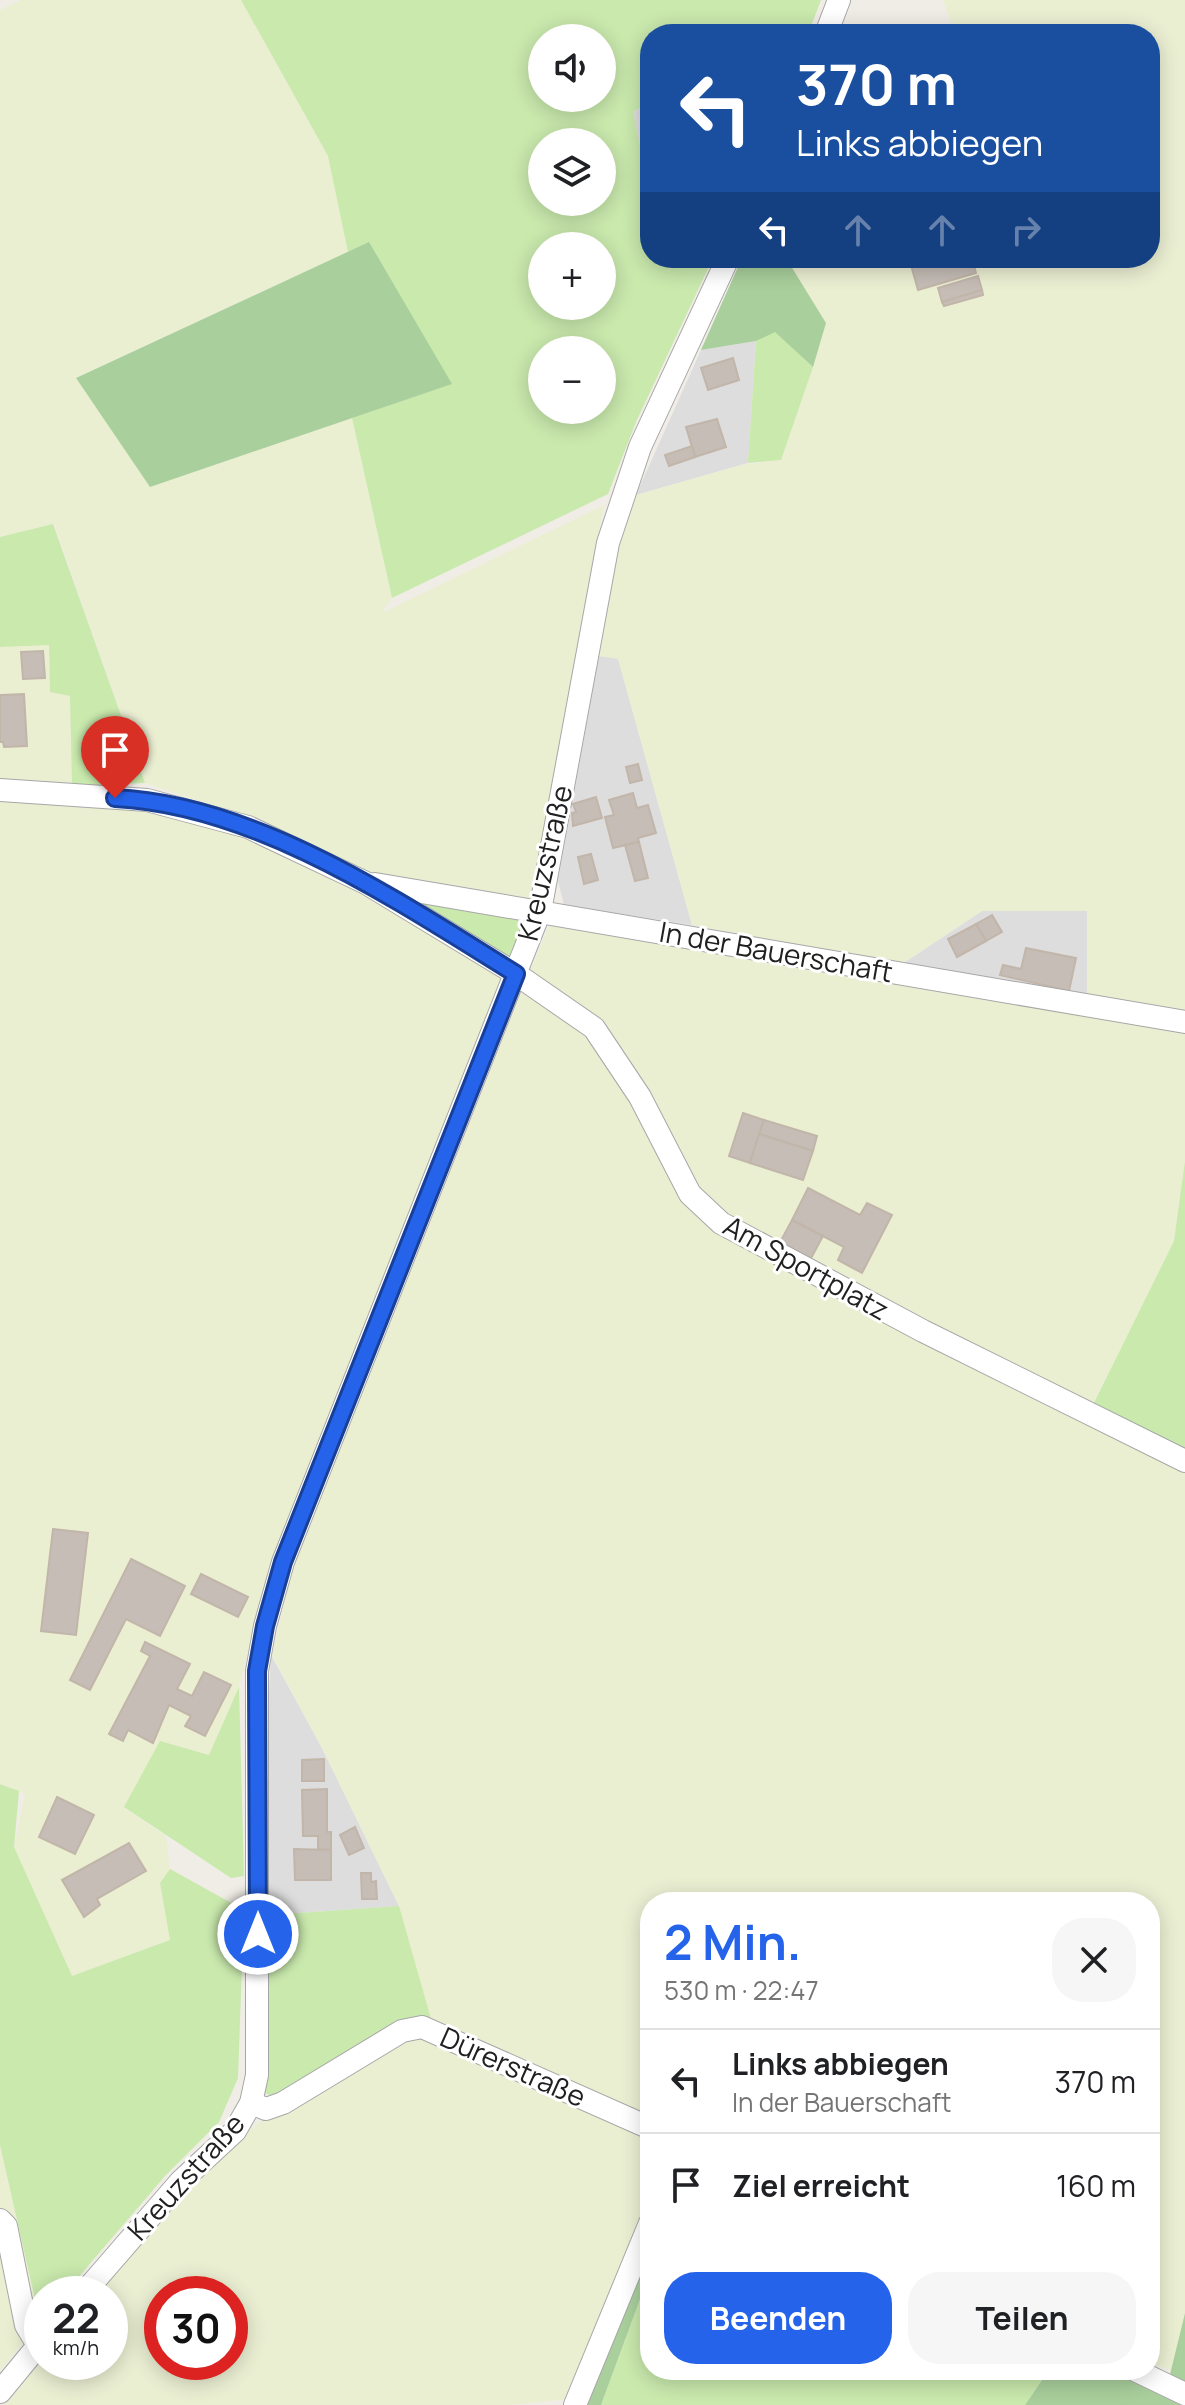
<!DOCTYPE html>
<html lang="de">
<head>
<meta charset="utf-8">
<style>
	body { margin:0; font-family:Manrope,sans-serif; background:#f6f6f6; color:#202124; height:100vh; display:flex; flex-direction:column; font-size:30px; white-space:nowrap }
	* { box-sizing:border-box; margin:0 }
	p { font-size:26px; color:#757577 }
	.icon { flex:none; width:44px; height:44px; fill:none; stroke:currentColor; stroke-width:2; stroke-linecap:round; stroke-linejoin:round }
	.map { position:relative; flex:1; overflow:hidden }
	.sheet { position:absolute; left:640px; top:1892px; width:520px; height:488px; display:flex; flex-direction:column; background:#fff; border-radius:32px; box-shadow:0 4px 20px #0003 }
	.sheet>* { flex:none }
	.hud { position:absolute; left:640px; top:24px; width:520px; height:244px; border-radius:32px; box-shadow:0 4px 20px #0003; background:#1a4fa0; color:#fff; overflow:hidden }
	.controls { position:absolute; left:528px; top:24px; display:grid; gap:16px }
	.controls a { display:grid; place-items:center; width:88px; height:88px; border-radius:50%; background:#fff; box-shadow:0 4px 20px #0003; font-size:40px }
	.speed { position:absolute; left:24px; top:2276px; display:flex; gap:16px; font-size:40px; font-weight:700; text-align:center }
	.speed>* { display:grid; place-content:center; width:104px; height:104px; border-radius:50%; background:#fff; box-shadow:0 4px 20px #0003; line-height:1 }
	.speed small { font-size:20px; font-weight:400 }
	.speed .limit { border:12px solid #d22; background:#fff; color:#111 }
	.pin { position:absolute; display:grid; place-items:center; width:68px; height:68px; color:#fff; margin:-82px -34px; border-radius:50% 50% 50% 0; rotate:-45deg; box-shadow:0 0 8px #0007 }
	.pin .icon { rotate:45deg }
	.me { position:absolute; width:88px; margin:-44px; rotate:0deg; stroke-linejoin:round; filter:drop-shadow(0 0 6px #0008) }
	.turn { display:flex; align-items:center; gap:28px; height:168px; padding:0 24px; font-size:36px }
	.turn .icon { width:104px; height:104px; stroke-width:2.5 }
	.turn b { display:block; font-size:56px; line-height:68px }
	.lanes { display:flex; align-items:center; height:76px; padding:0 24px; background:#0003; justify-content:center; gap:40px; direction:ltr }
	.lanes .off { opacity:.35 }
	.round { display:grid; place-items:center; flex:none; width:84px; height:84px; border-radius:32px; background:#f6f6f6 }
	.headline { display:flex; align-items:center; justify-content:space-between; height:136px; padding:0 24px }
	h1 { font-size:48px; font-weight:700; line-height:60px; color:#2563eb }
	.button { display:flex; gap:16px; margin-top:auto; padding:16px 24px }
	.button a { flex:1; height:92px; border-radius:32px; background:#2563eb; color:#fff; font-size:32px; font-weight:700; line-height:92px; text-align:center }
	.button a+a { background:#f6f6f6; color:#202124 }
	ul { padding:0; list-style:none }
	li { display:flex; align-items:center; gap:24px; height:104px; padding:0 24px; border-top:2px solid #e0e0e0 }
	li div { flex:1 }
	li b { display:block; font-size:30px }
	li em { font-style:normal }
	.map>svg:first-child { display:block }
</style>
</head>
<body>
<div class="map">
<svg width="1185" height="2405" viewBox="0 0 1185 2405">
	<rect width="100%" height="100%" fill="#f0ede6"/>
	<!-- residential -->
	<g fill="#dedddd">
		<path d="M650,102V194L633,112Z"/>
		<path d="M756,341L748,463L636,495L701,350Z"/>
		<path d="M599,656L618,658L692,925L564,905L558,881Z"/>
		<path d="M982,911H1087V999L902,964Z"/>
		<path d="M271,1655L322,1748L399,1906L269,1915L266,1751Z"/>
	</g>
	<!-- farmland -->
	<g fill="#ebefd2" fill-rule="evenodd">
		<path d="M21,0H241L328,156L348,252L77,377L150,487L352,418L392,598L382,613L604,505L534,899L363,871L252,819L145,783L54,524L0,537V10Z"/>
		<path d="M943,0H1185V1016L1087,999V911H982L902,964L692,925L618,659L599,656L615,558L636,495L741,465L781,460L826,323L786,258H1150V34H955Z"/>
		<path d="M49,644L50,691L70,696L72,786L0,781V647Z"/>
		<path d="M0,797L146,806L244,831L373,894L501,977L263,1589L239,1687L209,1755L160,1742L125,1808L166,1836L170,1869L160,1883L170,1940L72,1977L14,1847L25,1794L0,1783Z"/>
		<path d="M550,924L1185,1031V1161L1174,1241L1093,1405L752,1236L694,1193L641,1079L529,973Z"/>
		<path d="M522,991L586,1035L632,1106L683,1199L1185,1468V2313L1172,2371L1150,2362V1902H650V2117L431,2019L399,1906L322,1748L272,1655L293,1567Z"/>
		<path d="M426,2038L650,2140V2201L571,2399L510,2405H5L42,2361L110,2362V2294H97L192,2181L258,2123L406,2040ZM162,2294H230V2362H162Z"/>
		<path d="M0,2145L40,2321L0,2371Z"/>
	</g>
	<!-- grass -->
	<g fill="#c9e9ad" fill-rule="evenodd">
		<path d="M241,0H821L808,34H650V102L633,112L650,194V258H713L636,422L608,494L392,598L352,418L451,384L369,243L348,252L328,156ZM542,38H602V98H542ZM542,142H602V202H542ZM542,246H602V306H542ZM542,350H602V410H542Z"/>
		<path d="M775,331L813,367L781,460L748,463L756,341Z"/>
		<path d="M53,524L145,783L72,786L70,696L50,692L49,645L0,647V537Z"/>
		<path d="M407,901L526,919L509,960Z"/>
		<path d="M1185,1161V1451L1093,1405L1174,1241Z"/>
		<path d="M239,1687L244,1876L231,1878L124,1807L160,1741L209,1755Z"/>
		<path d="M0,1784L19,1791L14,1847L72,1976L170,1940L160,1883L170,1869L244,1910L238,2078L219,2122L165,2176L64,2294H42L40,2321L0,2145Z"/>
		<path d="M399,1906L431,2019L278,2098L264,2093L269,1915Z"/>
		<path d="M650,2272V2370H1049L1025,2405H601Z"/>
	</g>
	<!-- forest -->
	<g fill="#a9cf9c">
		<path d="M369,242L452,384L150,487L76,378Z"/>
		<path d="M742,258H786L826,323L813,367L775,332L756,341L701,350Z"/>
		<path d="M650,2246V2272L601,2405H585Z"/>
		<path d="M1185,2313V2405H1025L1049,2370H1121L1166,2391Z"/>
	</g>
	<!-- building -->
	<g fill="#c5bdb6" stroke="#c2b5a9" stroke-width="2">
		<path d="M909,258H972L976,273L918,290Z"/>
		<path d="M978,276L982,290L942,302L938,288Z"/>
		<path d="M982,290L983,295L944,306L942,302Z"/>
		<path d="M733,358L739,380L708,390L701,368Z"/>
		<path d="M717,419L726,447L695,457L686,427Z"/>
		<path d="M692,446L695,457L669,466L665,455Z"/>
		<path d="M43,651L45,678L23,679L21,652Z"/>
		<path d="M24,694L27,746L4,747L3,742H0V695Z"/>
		<path d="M638,764L642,780L630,783L626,767Z"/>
		<path d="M633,793L637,808L648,805L656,833L638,838L639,842L613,848L605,817L614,815L609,800Z"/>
		<path d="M596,797L602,818L573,826L572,813L576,812L573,804Z"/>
		<path d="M639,842L648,878L635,881L625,845Z"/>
		<path d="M591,854L598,880L584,884L578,857Z"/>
		<path d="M992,915L1002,932L986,941L976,924Z"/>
		<path d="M976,924L986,941L957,957L948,939Z"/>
		<path d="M1026,948L1076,958L1069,991L1000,975L1003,965L1021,969Z"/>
		<path d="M743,1113L764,1120L750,1163L729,1156Z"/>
		<path d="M764,1120L817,1136L813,1151L759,1134Z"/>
		<path d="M759,1134L813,1151L803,1180L750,1163Z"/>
		<path d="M808,1188L860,1215L867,1203L892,1215L862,1273L838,1260L844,1247L792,1220Z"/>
		<path d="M792,1220L823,1236L809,1262L778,1246Z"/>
		<path d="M53,1529L88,1533L76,1635L41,1631Z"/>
		<path d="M131,1559L185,1586L160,1636L126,1619L90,1690L70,1680Z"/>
		<path d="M201,1574L248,1597L238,1617L191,1594Z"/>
		<path d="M145,1642L190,1664L177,1689L192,1696L204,1672L231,1685L205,1736L185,1726L191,1716L169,1705L153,1743L128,1730L123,1741L109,1734L150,1656L141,1651Z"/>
		<path d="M324,1759V1781H302V1760Z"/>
		<path d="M327,1789V1832H331V1850L318,1849V1836H303L302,1790Z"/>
		<path d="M57,1797L94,1815L75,1854L39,1837Z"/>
		<path d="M355,1827L364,1848L349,1855L340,1835Z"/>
		<path d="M129,1843L146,1871L97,1899L100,1905L84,1917L62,1880Z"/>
		<path d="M294,1849L331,1850V1880H295Z"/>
		<path d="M361,1873H371V1882L376,1881L377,1899H362Z"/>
	</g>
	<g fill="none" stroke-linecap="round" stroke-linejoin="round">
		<defs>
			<g id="minor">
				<path d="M826,34L839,0"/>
				<path d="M0,790L147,800L248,827L366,883L516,974L594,1028L640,1097L690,1194L721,1223L923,1331L1185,1461"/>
				<path d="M375,884L1185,1022"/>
				<path d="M251,2103L266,2109L283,2103L402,2031L422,2027L650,2128"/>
				<path d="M0,2220L6,2226L26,2325L38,2345"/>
				<path d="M83,2294L181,2181L235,2131L251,2103L257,2075V1671L265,1626L283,1562L540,911L608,543L640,447L728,258"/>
				<path d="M1135,2370L1185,2394"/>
				<path d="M0,2392L42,2341"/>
				<path d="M575,2405L650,2223"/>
			</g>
		</defs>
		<!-- minor casing -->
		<use href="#minor" stroke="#a7a7a7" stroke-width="24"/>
		<!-- minor -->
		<use href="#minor" stroke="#fff" stroke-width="22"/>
	</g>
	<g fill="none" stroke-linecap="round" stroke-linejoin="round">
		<defs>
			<path id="route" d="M115,798C257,805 398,901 516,974L283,1562L265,1626L257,1671L258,1934"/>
		</defs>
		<!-- route casing -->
		<use href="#route" stroke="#184099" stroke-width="20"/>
		<!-- route -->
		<use href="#route" stroke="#2563eb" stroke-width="14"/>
	</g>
	<g text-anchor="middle" stroke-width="6" stroke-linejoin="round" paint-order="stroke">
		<!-- street labels -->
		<g font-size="28" fill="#202020" stroke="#fff">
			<text transform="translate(545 863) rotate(-77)" y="10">Kreuzstraße</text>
			<text transform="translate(776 952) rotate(10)" y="10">In der Bauerschaft</text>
			<text transform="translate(806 1268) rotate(29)" y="10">Am Sportplatz</text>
			<text transform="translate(513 2067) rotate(24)" y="10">Dürerstraße</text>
			<text transform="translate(186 2177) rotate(-48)" y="10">Kreuzstraße</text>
		</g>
	</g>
</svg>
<div class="controls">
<a><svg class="icon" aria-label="sound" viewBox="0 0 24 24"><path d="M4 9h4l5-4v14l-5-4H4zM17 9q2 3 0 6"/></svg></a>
<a><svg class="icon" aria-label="layers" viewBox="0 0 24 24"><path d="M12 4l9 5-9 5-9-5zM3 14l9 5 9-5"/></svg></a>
<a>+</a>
<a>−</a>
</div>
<div class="speed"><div>22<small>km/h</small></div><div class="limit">30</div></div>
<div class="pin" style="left:115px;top:798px;background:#d93025"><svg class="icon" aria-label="arrive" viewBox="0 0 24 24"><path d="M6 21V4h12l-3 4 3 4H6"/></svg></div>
<svg class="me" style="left:258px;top:1934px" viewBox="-20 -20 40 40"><circle r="17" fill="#2563eb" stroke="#fff" stroke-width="3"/><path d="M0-11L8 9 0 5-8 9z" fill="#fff"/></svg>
<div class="hud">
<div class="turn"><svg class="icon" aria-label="left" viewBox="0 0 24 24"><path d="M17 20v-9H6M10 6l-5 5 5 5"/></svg><div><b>370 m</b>Links abbiegen</div></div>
<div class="lanes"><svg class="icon" aria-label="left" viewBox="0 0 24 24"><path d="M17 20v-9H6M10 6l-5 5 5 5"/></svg><svg class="icon off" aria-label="ahead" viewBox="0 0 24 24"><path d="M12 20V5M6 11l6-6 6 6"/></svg><svg class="icon off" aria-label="ahead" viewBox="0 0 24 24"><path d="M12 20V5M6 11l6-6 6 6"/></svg><svg class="icon off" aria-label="right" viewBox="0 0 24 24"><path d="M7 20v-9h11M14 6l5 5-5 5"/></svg></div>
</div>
<section class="sheet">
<div class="headline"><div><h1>2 Min.</h1><p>530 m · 22:47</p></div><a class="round"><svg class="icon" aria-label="close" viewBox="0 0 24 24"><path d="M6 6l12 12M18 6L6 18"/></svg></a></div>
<ul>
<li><svg class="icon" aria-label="left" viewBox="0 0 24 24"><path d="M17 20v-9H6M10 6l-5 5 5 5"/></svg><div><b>Links abbiegen</b><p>In der Bauerschaft</p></div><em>370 m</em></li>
<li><svg class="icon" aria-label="arrive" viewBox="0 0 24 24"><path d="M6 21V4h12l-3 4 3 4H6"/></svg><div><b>Ziel erreicht</b></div><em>160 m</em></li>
</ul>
<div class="button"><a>Beenden</a><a>Teilen</a></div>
</section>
</div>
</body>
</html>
